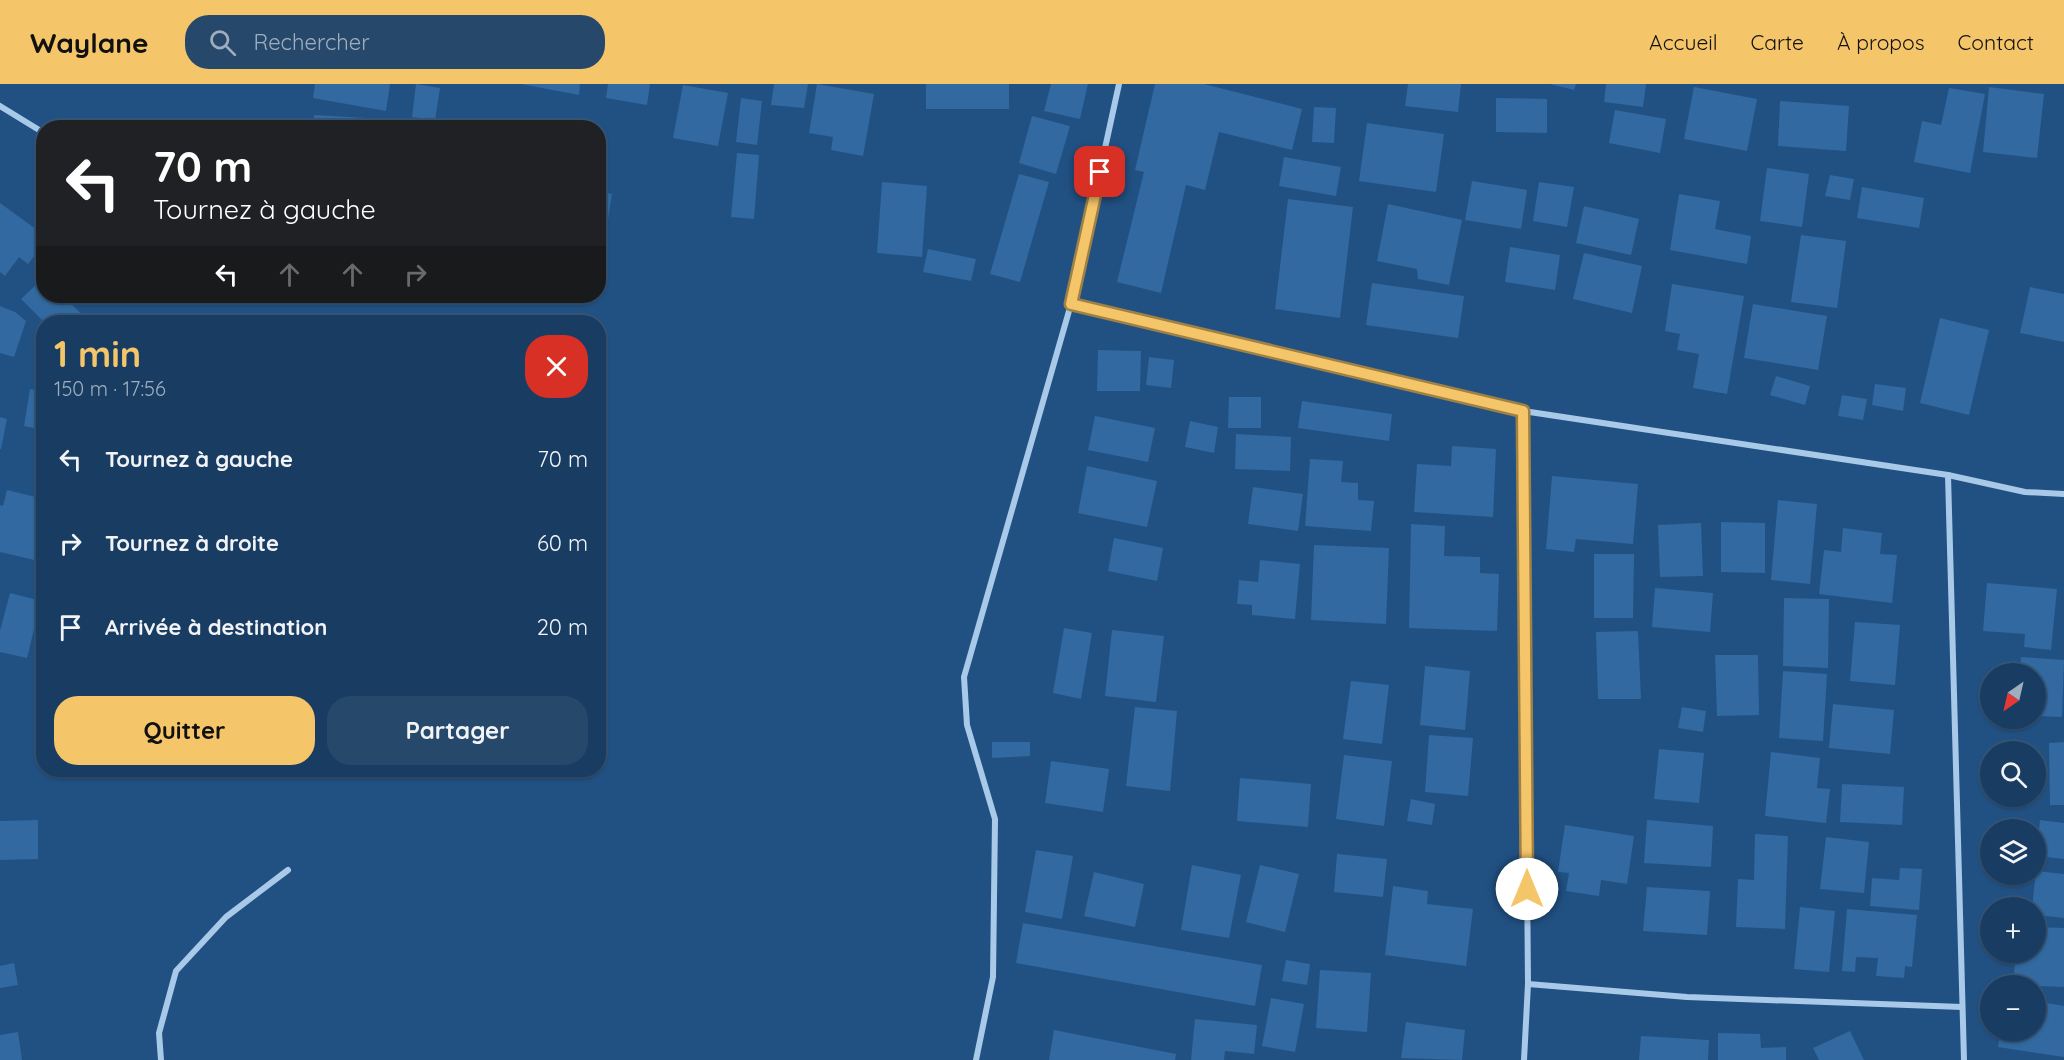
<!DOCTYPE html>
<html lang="fr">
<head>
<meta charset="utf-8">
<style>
	body { margin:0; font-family:Quicksand,sans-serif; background:#26486b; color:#f1f3f6; height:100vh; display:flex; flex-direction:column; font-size:22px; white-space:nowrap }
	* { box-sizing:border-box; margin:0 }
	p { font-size:20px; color:#9faebe }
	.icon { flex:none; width:33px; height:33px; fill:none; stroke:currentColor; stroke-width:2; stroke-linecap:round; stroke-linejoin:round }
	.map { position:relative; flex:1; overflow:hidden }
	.sheet { position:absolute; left:36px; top:231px; width:570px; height:462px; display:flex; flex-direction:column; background:#193d62; border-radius:24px; box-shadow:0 2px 4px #0004,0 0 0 2px #375677 }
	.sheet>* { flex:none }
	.guide { position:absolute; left:36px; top:36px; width:570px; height:183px; border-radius:24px; box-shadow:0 2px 4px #0004,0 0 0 2px #375677; background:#202124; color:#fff; overflow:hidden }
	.needle { width:39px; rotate:214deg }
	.tools { position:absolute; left:1980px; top:579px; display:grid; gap:12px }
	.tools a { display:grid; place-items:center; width:66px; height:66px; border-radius:50%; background:#193d62; box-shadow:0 2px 4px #0004,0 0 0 2px #375677; font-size:30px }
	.pin { position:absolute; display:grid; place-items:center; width:51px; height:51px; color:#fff; margin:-26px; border-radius:12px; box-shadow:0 3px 9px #0006 }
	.me { position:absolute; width:66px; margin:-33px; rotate:0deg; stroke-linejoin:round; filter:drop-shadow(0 0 4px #0008) }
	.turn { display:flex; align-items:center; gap:21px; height:126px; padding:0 18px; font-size:27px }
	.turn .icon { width:78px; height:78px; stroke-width:2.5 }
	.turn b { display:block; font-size:42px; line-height:51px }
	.lanes { display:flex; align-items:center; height:57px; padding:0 18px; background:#0003; justify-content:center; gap:30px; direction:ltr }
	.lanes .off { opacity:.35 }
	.round { display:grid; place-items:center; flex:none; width:63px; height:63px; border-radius:24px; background:#26486b }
	.headline { display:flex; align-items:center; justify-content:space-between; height:102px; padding:0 18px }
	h1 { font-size:36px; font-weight:800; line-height:45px; color:#f5c56a }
	.cta { display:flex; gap:12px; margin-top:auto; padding:12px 18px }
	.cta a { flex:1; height:69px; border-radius:24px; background:#f5c56a; color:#111; font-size:24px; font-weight:800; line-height:69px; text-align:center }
	.cta a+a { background:#26486b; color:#f1f3f6 }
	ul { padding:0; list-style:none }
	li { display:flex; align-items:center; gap:18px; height:84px; padding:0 18px }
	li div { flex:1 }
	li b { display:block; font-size:22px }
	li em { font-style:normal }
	header { display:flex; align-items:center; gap:36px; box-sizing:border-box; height:84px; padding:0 30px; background:#f5c56a; color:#111 }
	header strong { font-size:28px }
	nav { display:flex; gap:33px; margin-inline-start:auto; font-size:21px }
	.search { width:420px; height:54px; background:#26486b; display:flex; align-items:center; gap:15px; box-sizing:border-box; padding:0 21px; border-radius:24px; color:#9faebe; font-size:22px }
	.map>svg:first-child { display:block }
</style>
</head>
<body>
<header>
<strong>Waylane</strong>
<div class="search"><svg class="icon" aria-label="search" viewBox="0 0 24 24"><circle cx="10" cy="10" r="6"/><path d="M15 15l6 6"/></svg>Rechercher</div>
<nav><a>Accueil</a><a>Carte</a><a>À propos</a><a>Contact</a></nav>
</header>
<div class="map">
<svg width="2064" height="976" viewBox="0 0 2064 976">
	<rect width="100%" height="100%" fill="#215183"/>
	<!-- building -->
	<g fill="#3169a0">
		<path d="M315,0H390L386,27L313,14Z"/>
		<path d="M416,0L440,4L435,36L412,33Z"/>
		<path d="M521,0H580L579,11Z"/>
		<path d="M608,0H650L647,21L606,14Z"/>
		<path d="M774,0H808L804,24L771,21Z"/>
		<path d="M817,0L874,10L863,72L831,66L833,53L809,49Z"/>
		<rect x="926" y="0" width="83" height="25"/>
		<path d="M1051,0H1088L1080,35L1044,27Z"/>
		<path d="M1155,0H1204L1302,25L1292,66L1219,48L1205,106L1186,101L1161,209L1117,198L1144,88L1135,86Z"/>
		<path d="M1408,0H1461L1458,28L1405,22Z"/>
		<path d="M1550,0H1576L1574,6Z"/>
		<path d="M1606,0H1646L1643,23L1604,18Z"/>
		<path d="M683,1L728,9L718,62L673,54Z"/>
		<path d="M1694,3L1757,15L1747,67L1684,55Z"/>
		<path d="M1989,3L2044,10L2037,74L1983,68Z"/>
		<path d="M1949,4L1985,10L1970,89L1914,78L1922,37L1941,41Z"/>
		<path d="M741,14L762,17L757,61L736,58Z"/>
		<path d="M1496,14L1547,15V49L1496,48Z"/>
		<path d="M1780,17L1849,22L1846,67L1778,62Z"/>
		<path d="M1314,23L1336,24L1334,59L1312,58Z"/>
		<path d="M1615,26L1666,35L1660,69L1609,59Z"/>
		<path d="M314,31L366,34L365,44H313Z"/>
		<path d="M1032,32L1070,42L1056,90L1019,79Z"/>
		<path d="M1367,39L1444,50L1436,108L1359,97Z"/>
		<path d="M737,69L759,71L754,135L731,133Z"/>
		<path d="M1284,73L1341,83L1336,112L1279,102Z"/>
		<path d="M1767,84L1809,90L1802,143L1760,137Z"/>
		<path d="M1019,90L1049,98L1020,198L990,190Z"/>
		<path d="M1830,91L1854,95L1850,116L1825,112Z"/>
		<path d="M1472,97L1527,106L1521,145L1465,136Z"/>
		<path d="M882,98L927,102L922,173L877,169Z"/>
		<path d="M1539,98L1574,103L1567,143L1533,137Z"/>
		<path d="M1862,103L1924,114L1919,144L1857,134Z"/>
		<path d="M598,107L612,110L605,154L598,153Z"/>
		<path d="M1679,110L1720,117L1715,145L1751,152L1747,180L1670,166Z"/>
		<path d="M1288,115L1353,123L1340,234L1275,225Z"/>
		<path d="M0,119L44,151V160L28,180L19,173L5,192L0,188Z"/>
		<path d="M1388,120L1462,136L1449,201L1418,195L1417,185L1377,177Z"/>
		<path d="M1584,122L1639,135L1631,171L1576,159Z"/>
		<path d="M1801,151L1846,157L1837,224L1791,218Z"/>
		<path d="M1510,163L1560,171L1555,206L1505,198Z"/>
		<path d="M928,165L976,175L971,197L923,188Z"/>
		<path d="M1584,169L1642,182L1632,229L1573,215Z"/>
		<path d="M44,193V212H63L90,238H44L21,215Z"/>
		<path d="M1372,199L1464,212L1458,254L1366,241Z"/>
		<path d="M1672,200L1744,212L1727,310L1693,304L1699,270L1677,266L1680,250L1665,247Z"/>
		<path d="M2030,203L2064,210V258L2020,249Z"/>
		<path d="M1753,220L1827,232L1818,286L1744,274Z"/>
		<path d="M0,222L15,228L26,237L14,273L0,269Z"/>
		<path d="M1940,234L1989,246L1969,331L1920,319Z"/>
		<path d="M1098,266L1141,267L1140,307H1097Z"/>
		<path d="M1149,273L1174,276L1171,304L1146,301Z"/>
		<path d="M1776,292L1810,302L1805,321L1770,311Z"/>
		<path d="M1875,300L1906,304L1903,327L1872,321Z"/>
		<path d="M30,305L44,308V346L24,342Z"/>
		<path d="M1842,311L1867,315L1863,336L1838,332Z"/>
		<path d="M1229,313H1261V344H1228Z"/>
		<path d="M1302,317L1392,330L1389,357L1298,344Z"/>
		<path d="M1095,332L1155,344L1148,378L1088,366Z"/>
		<path d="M0,333L7,335L1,365H0Z"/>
		<path d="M1190,337L1218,343L1214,369L1185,363Z"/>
		<path d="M1236,350L1291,353L1290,387L1235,385Z"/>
		<path d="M1452,362L1496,365L1493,433L1414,428L1417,380L1451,382Z"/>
		<path d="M1310,375L1343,377L1341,398L1358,399V416L1374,417L1371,447L1305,442Z"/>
		<path d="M1087,382L1157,397L1147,443L1078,429Z"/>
		<path d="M1552,392L1638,400L1633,460L1576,455L1574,468L1546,465Z"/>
		<path d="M1253,403L1303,410L1298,447L1248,440Z"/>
		<path d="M7,406L44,415V435L34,476L0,468V421L3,422Z"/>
		<path d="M1778,416L1817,420L1810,500L1771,496Z"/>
		<path d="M1721,438L1765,439V489L1721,488Z"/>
		<path d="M1701,439L1703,492L1660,493L1658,441Z"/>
		<path d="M1411,440L1445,442L1444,472L1480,473V489L1499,490L1497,547L1409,544Z"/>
		<path d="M1843,444L1882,449L1880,470L1897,471L1892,519L1819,510L1824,466L1841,468Z"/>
		<path d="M1114,454L1163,464L1157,497L1108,487Z"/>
		<path d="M1314,461L1389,464L1386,540L1311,536Z"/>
		<path d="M1594,470H1634L1633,534H1594Z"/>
		<path d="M1260,476L1300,480L1295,535L1252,531V521L1237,520L1239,496L1258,498Z"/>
		<path d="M1987,499L2057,505L2051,566L2024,563L2025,550L1983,547Z"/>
		<path d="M1655,504L1713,509L1710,548L1652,543Z"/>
		<path d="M10,509L41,517L27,574L0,568V547Z"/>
		<path d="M1784,514L1829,515L1828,584L1783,582Z"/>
		<path d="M1855,538L1900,541L1895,601L1850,597Z"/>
		<path d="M1064,544L1092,549L1081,615L1053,609Z"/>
		<path d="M1112,546L1164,552L1156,618L1105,612Z"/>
		<path d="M1638,547L1641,615H1598L1596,548Z"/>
		<path d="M1715,571H1758L1759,631L1717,632Z"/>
		<path d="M2021,573L2064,576L2062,633L2036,632V590H2005V587H2020Z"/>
		<path d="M1425,582L1470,587L1465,646L1420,641Z"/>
		<path d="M1783,587L1827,590L1823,657L1779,654Z"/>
		<path d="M1351,597L1389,601L1382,660L1343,655Z"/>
		<path d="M1833,620L1894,626L1890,670L1829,664Z"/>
		<path d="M1135,623L1177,627L1170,707L1126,702Z"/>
		<path d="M1682,623L1706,627L1703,648L1678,644Z"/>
		<path d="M1429,651L1473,654L1468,712L1425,708Z"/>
		<path d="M992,658H1030V672L992,674Z"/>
		<path d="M2064,658V721H2050L2049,659Z"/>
		<path d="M1659,665L1704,669L1699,719L1654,715Z"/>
		<path d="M1771,668L1820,674L1817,704L1830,705L1826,739L1765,732Z"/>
		<path d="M1344,671L1392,677L1384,742L1336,735Z"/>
		<path d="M1051,677L1109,685L1103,728L1045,719Z"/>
		<path d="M1240,694L1311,700L1308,743L1237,737Z"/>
		<path d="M1842,700L1904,703L1902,741L1840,738Z"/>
		<path d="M1411,715L1435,720L1432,741L1407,737Z"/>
		<path d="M38,736V775L0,776V737Z"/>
		<path d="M1647,736L1713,742L1711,783L1644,779Z"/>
		<path d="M2040,736L2064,739V775L2036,772Z"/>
		<path d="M1565,741L1634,752L1627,800L1601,796L1599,812L1566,807L1569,789L1558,788Z"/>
		<path d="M1755,750L1788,752L1785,845L1736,843L1738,795L1754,796Z"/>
		<path d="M1826,753L1869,758L1864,809L1820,805Z"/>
		<path d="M1036,766L1073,772L1062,835L1025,828Z"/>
		<path d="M1337,770L1387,775L1383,813L1334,808Z"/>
		<path d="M1192,781L1241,791L1229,854L1181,846Z"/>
		<path d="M1260,781L1299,790L1285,848L1246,838Z"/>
		<path d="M1900,784L1922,785L1919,826L1870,822L1872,794L1899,796Z"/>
		<path d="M2036,787L2064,790V834L2036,831V824H2032Z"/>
		<path d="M1094,788L1144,800L1135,843L1084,832Z"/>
		<path d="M1393,802L1428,807L1427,820L1473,825L1466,882L1385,871Z"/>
		<path d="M1647,803L1710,807L1707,851L1643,847Z"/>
		<path d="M1800,823L1835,827L1829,888L1794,885Z"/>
		<path d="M1847,825L1917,831L1912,883L1905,882L1904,894L1876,892L1878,874L1856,873L1855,888L1842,887Z"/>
		<path d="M1023,839L1262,881L1255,922L1016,879Z"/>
		<path d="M2036,843L2064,844V903L2014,901L2015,868H2036Z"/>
		<path d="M1286,876L1310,880L1307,901L1282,897Z"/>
		<path d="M14,879L18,901L0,904V882Z"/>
		<path d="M1320,886L1371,889L1367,948L1316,944Z"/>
		<path d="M1988,910H1990V936L1983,935Z"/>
		<path d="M1271,914L1304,920L1295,968L1262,962Z"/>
		<path d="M2036,917L2064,922V973L1998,963L2001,946H2036Z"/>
		<path d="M1195,935L1257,941L1254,970L1225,967L1224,976H1191Z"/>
		<path d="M1406,938L1465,946L1462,976L1401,974Z"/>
		<path d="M1054,946L1176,970L1175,976H1049Z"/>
		<path d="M1850,947L1864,976H1819L1813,964Z"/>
		<path d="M18,948L22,976H0V951Z"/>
		<path d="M1718,949L1760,950L1761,964L1786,963V976H1718Z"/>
		<path d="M1641,952L1709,956L1708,976H1639Z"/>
	</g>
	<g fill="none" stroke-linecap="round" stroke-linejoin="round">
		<!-- minor -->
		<g stroke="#a9c9e9" stroke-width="6">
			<path d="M0,22L44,49"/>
			<path d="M1071,220L1523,327L1948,391L2025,408L2064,410"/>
			<path d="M1523,327L1528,900L1524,976"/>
			<path d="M1948,391L1964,976"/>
			<path d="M1528,900L1687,913L1962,923"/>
			<path d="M161,976L159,949L176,887L226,833L288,786"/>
			<path d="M976,976L993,893L995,735L967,641L964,593L1071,220L1119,0"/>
		</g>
	</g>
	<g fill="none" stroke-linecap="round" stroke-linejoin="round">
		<defs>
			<path id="route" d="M1100,88L1071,220L1523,327L1527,805"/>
		</defs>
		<!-- route casing -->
		<use href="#route" stroke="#9f8045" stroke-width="15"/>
		<!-- route -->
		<use href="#route" stroke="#f5c56a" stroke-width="10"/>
	</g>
</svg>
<div class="tools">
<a><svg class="needle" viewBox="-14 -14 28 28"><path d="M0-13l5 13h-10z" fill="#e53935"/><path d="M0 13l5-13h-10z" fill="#9faebe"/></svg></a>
<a><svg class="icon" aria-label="search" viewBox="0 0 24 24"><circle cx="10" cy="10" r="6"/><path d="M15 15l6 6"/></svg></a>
<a><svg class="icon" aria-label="layers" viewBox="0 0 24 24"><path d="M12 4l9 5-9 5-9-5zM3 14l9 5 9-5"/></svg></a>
<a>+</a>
<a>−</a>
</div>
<div class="pin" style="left:1100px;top:88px;background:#d93025"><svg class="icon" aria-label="arrive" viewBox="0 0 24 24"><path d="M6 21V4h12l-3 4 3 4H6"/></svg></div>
<svg class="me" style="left:1527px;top:805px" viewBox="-20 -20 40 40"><circle r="19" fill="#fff"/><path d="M0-13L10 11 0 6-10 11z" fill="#f5c56a"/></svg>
<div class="guide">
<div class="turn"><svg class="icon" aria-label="left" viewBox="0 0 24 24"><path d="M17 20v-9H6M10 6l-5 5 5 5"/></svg><div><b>70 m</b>Tournez à gauche</div></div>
<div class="lanes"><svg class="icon" aria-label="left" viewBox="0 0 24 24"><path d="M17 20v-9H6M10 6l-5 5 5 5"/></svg><svg class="icon off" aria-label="ahead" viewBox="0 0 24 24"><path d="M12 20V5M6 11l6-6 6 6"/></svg><svg class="icon off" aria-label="ahead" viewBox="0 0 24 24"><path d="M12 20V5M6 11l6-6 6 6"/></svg><svg class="icon off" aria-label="right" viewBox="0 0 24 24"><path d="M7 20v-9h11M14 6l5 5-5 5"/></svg></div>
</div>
<section class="sheet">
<div class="headline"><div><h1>1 min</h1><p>150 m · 17:56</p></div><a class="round" style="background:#d93025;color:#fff"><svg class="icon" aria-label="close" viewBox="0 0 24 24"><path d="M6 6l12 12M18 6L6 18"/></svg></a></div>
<ul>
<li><svg class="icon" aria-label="left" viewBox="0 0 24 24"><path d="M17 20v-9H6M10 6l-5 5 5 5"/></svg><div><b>Tournez à gauche</b></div><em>70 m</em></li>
<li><svg class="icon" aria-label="right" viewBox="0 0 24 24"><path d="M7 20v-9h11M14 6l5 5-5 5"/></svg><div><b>Tournez à droite</b></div><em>60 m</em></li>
<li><svg class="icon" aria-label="arrive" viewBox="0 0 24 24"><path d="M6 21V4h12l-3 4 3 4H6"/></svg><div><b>Arrivée à destination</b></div><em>20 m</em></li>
</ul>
<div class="cta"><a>Quitter</a><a>Partager</a></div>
</section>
</div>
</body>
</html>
